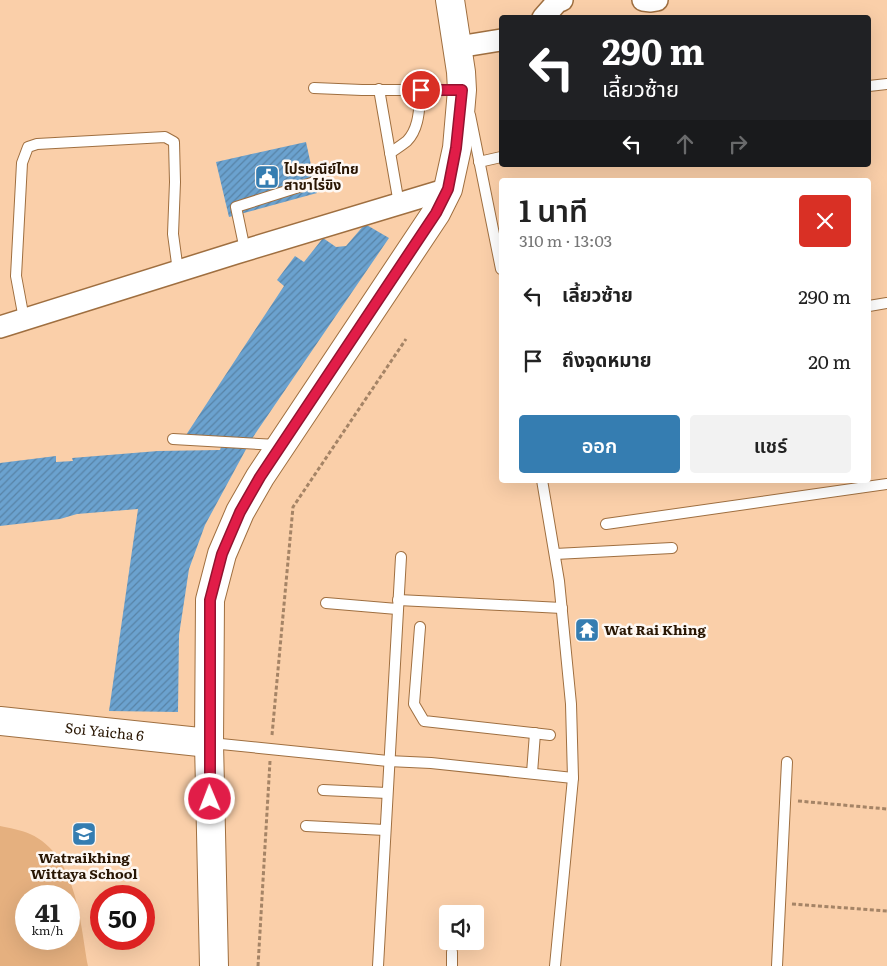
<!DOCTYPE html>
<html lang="th">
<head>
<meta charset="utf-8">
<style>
	body { margin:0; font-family:Literata,"Noto Sans Thai",serif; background:#f2f2f2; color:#222; height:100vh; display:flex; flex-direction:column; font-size:19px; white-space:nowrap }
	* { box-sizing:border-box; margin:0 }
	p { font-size:16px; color:#767676 }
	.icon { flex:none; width:28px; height:28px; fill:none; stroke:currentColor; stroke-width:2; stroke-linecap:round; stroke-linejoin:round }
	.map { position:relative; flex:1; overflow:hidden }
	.side { position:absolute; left:499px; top:178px; width:372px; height:305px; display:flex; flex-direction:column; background:#fff; border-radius:5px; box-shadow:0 5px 20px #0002 }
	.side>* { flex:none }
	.banner { position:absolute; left:499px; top:15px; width:372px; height:152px; border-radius:5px; box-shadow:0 5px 20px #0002; background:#202124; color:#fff; overflow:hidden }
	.buttons { position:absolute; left:439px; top:905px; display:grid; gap:10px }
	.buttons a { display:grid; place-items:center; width:45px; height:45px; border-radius:5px; background:#fff; box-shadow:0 5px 20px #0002; font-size:25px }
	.speed { position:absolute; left:15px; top:885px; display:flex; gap:10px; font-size:25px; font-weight:700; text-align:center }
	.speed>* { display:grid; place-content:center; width:65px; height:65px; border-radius:50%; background:#fff; box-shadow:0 5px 20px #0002; line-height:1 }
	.speed small { font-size:12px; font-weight:400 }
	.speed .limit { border:8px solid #d22; background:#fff; color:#111 }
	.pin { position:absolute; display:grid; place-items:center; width:42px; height:42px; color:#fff; margin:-21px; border:2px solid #fff; border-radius:50%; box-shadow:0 1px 5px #0007 }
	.me { position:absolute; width:55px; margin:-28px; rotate:359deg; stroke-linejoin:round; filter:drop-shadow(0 0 4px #0008) }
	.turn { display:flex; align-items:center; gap:18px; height:105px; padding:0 20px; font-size:22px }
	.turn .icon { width:65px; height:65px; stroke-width:2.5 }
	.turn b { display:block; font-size:35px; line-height:42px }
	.lanes { display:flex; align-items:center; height:48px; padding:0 20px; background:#0003; justify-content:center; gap:25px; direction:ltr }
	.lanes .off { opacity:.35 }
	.round { display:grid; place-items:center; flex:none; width:52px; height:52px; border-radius:5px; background:#f2f2f2 }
	.overview { display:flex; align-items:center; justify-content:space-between; height:85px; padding:0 20px }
	h1 { font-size:30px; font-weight:600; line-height:38px }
	.cta { display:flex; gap:10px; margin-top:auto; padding:10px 20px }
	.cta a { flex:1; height:58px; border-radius:5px; background:#357db1; color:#fff; font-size:20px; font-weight:600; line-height:58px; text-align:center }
	.cta a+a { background:#f2f2f2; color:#222 }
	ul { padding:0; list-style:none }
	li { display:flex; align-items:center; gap:15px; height:65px; padding:0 20px }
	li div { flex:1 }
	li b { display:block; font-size:19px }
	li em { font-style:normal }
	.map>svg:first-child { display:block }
</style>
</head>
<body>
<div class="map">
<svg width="887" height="966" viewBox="0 0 887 966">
	<defs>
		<pattern id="building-hatch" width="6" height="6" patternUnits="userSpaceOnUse" patternTransform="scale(1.25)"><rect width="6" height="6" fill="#6ba2cf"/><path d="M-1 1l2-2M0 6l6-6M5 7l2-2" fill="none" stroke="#5883a6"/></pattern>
	</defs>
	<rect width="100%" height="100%" fill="#facfa9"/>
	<!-- park -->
	<path fill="#e5b07f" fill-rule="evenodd" d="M0,826C9,828 21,830 30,834C77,855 80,922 88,966H0ZM26,896H69V939H26Z"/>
	<!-- building -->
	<g fill="url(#building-hatch)">
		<path d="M306,142L317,193L229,217L216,162Z"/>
		<path d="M365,224L389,238L251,440L205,525L189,569L179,635L178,712L109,711L138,509L77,514L60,519L0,526V463L56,456V462L73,461L72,458L158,451L220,450L224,438L186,435L284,286L277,280L295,256L304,262L323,238L336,247L346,246Z"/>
	</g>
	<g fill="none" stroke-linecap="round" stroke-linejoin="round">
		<defs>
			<g id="lane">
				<path d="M869,86L887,84"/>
				<path d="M314,88L362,90H460"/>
				<path d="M379,89L399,204"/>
				<path d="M470,115L501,269"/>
				<path d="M390,153C396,149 402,145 407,141C420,128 419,106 421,90"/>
				<path d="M479,162L501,157"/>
				<path d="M245,250L236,207L321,180"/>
				<path d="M869,306L887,303"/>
				<path d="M24,319L16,276L22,163L28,147L37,144L165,137L174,142L175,182L173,234L178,271"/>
				<path d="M173,439L277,445"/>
				<path d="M542,480L559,581L571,704L573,778L555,966"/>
				<path d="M606,524L887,484"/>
				<path d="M555,554L672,548"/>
				<path d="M398,600L562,608"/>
				<path d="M326,603L397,609"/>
				<path d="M420,627L414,704L424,721L550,735"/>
				<path d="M211,743L388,761L431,763L573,778"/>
				<path d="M532,773L535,733"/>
				<path d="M323,790L387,793"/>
				<path d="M306,826L385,830"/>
				<path d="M452,952V966"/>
				<path d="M378,966L401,557"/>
				<path d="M777,966L787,762"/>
			</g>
			<g id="street">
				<path d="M643,0L651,1L657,0"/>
				<path d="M543,18L557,2L562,0"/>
				<path d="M458,47L501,40"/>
				<path d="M0,327L236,253L448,189"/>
			</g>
			<g id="secondary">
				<path id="s1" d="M0,721L209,743"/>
				<path d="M214,966L209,743L210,600L222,554L240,512L260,477L436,213L448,189L457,148L462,90L461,72L450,0"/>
			</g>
		</defs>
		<!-- lane casing -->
		<use href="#lane" stroke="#9f6f40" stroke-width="12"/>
		<!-- street casing -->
		<use href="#street" stroke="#9f6f40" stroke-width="24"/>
		<!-- secondary casing -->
		<use href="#secondary" stroke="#9f6f40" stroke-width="30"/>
		<!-- path -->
		<g stroke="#a58466" stroke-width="3" stroke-dasharray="4 2.5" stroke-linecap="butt">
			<path d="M272,735L293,507L406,339"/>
			<path d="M798,801L887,809"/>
			<path d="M792,904L887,911"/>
			<path d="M258,966L270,761"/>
		</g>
		<!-- lane -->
		<use href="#lane" stroke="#fff" stroke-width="10"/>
		<!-- street -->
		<use href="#street" stroke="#fff" stroke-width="21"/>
		<!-- secondary -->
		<use href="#secondary" stroke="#fff" stroke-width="28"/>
	</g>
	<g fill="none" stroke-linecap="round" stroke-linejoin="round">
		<defs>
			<path id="route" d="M210,799V600L222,554L240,512L260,477L436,213L448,189L456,148L462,90H421"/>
		</defs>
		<!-- route casing -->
		<use href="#route" stroke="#92132f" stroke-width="12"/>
		<!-- route -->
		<use href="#route" stroke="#e11d48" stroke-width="9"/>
	</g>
	<!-- icons -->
	<defs>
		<symbol id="civic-square" viewBox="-11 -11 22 22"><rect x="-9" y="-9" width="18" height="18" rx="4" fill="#357db1" stroke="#fef8f3"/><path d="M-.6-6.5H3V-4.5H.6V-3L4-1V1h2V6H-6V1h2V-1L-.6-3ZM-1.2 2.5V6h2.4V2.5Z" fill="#fff"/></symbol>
		<symbol id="temple-square" viewBox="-11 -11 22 22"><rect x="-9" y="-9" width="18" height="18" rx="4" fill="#357db1" stroke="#fef8f3"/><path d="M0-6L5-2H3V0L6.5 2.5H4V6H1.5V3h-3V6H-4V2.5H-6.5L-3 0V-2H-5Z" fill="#fff"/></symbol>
		<symbol id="school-square" viewBox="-11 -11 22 22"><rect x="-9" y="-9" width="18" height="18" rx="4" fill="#357db1" stroke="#fef8f3"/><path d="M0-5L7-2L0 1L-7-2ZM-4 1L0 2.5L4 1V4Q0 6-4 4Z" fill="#fff"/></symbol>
	</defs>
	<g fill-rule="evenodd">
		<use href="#civic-square" x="253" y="163" width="28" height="28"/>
		<use href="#temple-square" x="573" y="616" width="28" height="28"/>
		<use href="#school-square" x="70" y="820" width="28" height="28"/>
	</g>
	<g text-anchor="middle" stroke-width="5" stroke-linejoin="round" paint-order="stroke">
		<!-- poi labels -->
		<g font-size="14" font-weight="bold" fill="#291603" stroke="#fef8f3" text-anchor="start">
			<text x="284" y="174">ไปรษณีย์ไทย<tspan x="284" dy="16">สาขาไร่ขิง</tspan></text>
			<text x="604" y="635">Wat Rai Khing</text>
			<text x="84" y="863" text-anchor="middle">Watraikhing<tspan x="84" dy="16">Wittaya School</tspan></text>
		</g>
		<!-- street labels -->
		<g font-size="14" fill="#291603" stroke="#fef8f3">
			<text dy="5" stroke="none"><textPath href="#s1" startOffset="105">Soi Yaicha 6</textPath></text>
		</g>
	</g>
</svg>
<div class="buttons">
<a><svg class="icon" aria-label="sound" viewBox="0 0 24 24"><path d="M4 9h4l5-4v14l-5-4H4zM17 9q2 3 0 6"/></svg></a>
</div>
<div class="speed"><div>41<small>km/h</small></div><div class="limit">50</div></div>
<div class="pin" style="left:421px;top:90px;background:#d93025"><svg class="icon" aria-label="arrive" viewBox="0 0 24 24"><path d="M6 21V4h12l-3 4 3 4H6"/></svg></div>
<svg class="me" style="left:210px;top:799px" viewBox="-20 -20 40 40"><circle r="17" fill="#e11d48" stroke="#fff" stroke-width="3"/><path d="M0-11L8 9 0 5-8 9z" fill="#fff"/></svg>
<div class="banner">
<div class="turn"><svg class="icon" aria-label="left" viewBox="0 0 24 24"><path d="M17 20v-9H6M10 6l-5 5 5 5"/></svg><div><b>290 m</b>เลี้ยวซ้าย</div></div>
<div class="lanes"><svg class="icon" aria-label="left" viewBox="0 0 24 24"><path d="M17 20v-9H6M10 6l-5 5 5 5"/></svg><svg class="icon off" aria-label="ahead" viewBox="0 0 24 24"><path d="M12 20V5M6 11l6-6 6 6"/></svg><svg class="icon off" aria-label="right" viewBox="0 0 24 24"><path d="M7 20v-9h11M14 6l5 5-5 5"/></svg></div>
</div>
<section class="side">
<div class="overview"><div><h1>1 นาที</h1><p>310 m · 13:03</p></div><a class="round" style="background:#d93025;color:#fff"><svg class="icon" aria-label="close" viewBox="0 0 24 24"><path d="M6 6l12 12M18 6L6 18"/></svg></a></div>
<ul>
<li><svg class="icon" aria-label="left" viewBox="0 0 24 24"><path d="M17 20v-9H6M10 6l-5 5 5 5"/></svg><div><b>เลี้ยวซ้าย</b></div><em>290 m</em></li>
<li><svg class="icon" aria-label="arrive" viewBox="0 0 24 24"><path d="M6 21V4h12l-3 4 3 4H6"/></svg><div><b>ถึงจุดหมาย</b></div><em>20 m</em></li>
</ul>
<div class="cta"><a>ออก</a><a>แชร์</a></div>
</section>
</div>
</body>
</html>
